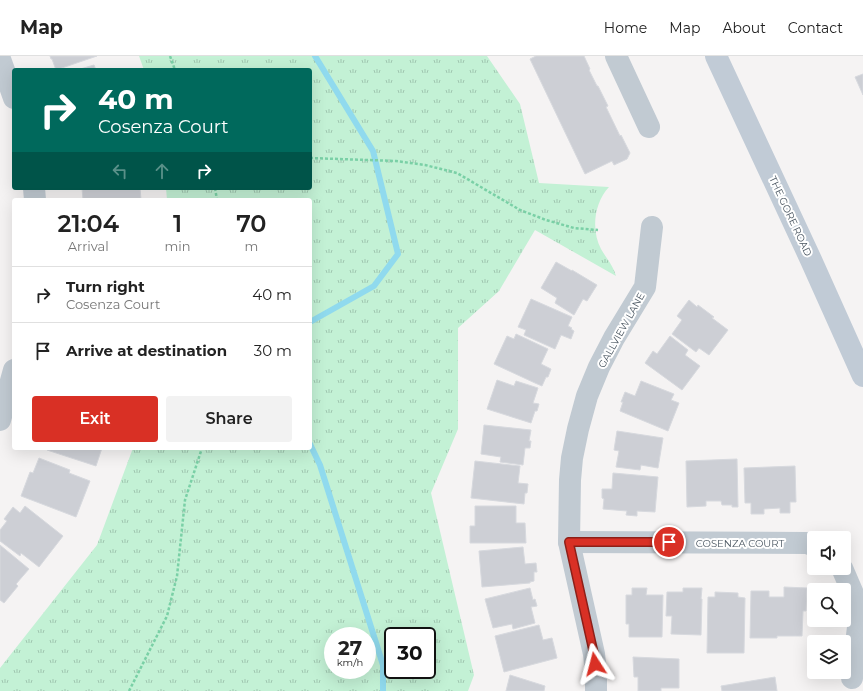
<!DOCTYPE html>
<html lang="en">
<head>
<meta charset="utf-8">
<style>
	body { margin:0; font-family:Montserrat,sans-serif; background:#f2f2f2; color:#222; height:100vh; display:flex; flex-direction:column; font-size:15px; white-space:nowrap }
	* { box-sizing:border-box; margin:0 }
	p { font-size:13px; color:#767676 }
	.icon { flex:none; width:22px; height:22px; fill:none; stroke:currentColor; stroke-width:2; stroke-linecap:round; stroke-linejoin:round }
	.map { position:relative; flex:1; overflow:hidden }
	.sheet { position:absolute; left:12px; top:142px; width:300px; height:252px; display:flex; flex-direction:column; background:#fff; border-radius:4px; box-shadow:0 4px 16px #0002 }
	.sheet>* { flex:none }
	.banner { position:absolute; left:12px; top:12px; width:300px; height:122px; border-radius:4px; box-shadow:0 4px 16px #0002; background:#00695c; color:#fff; overflow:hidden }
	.fabs { position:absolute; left:807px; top:475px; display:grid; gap:8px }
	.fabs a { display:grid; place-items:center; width:44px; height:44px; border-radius:4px; background:#fff; box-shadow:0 4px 16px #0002; font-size:20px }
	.speed { position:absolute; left:324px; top:571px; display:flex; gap:8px; font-size:20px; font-weight:700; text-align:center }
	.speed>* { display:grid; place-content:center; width:52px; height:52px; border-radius:50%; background:#fff; box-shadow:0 4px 16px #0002; line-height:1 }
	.speed small { font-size:10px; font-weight:400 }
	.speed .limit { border:2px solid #111; border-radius:6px; background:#fff; color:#111 }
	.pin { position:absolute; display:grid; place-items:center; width:34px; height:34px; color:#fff; margin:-17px; border:2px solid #fff; border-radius:50%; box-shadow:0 1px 4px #0007 }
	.me { position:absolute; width:44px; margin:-22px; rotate:351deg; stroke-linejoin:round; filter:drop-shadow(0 0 3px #0008) }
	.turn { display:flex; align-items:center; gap:14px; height:84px; padding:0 20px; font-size:18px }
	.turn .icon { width:52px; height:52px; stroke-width:2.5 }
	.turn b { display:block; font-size:28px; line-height:34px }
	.lanes { display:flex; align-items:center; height:38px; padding:0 20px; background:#0003; justify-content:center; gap:20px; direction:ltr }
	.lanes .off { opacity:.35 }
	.eta { display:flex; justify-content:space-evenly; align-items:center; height:68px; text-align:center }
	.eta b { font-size:24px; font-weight:600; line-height:28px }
	.action { display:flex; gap:8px; margin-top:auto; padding:8px 20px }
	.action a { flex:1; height:46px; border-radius:4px; background:#d93025; color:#fff; font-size:16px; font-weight:600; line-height:46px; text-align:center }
	.action a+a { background:#f2f2f2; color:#222 }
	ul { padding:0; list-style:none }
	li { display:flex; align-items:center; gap:12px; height:56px; padding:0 20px; border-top:1px solid #e0e0e0 }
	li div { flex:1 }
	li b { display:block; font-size:15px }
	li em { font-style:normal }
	header { display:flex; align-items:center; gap:24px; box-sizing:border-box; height:56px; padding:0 20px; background:#fff; border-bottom:1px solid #e0e0e0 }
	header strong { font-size:19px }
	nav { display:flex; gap:22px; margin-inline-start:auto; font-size:14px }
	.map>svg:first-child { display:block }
</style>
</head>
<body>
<header>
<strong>Map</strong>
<nav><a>Home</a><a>Map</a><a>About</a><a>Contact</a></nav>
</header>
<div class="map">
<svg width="863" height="635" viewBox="0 0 863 635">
	<defs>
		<pattern id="park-tufts" width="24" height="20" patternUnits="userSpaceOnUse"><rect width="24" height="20" fill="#c3f1d5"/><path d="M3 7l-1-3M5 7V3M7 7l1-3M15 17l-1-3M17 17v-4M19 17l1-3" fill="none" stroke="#a0c6b0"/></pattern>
	</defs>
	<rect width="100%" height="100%" fill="#f5f3f3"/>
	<!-- park -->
	<path fill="url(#park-tufts)" fill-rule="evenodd" d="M139,0H487L520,48L539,127L609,131C594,147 591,174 601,193C606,202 613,209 616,220L535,174L499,235L458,272V373L431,437L474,619L468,635H0V612L97,489L133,392H310V144H167L166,132H310V14H144ZM333,580H367V614H333ZM393,580H427V614H393Z"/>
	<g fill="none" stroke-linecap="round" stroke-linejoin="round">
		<!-- stream -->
		<g stroke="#90daee" stroke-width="6">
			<path d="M310,266L374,230L398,198L373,95L315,0"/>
			<path d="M310,388L320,409L383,609V635"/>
		</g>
	</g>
	<!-- building -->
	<g fill="#cdcfd5" stroke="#d7d9de">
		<path d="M50,0H97L56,14L52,3H51Z"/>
		<path d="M536,0H584L590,13L589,14L597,30H598L608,50L606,51L620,80L621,79L630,97L627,103L614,109L612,105L585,118L530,3Z"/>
		<path d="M94,9L96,14H77Z"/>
		<path d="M863,18V39L855,21Z"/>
		<path d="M82,132H140L141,144H83Z"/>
		<path d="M556,206L572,215V214L597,229L587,245L583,243L574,259L555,247L557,242L541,232Z"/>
		<path d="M531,243L572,261L568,270L572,272L571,273L574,275L571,283L561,279L555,293L524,279L526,274L518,271Z"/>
		<path d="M689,244L697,251L698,249L714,261L712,262L728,274L709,299L699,292L696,296L672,278L682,264L677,260Z"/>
		<path d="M516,278L548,293L541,308L551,313L548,321H546L542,330L535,327L494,308L507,280L514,283Z"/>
		<path d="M670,280L688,294L685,299L700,310L682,334L645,307L653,295L657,298Z"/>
		<path d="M497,324L514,330L516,325L538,332L533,347L539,348L537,355H535L531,367L487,353Z"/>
		<path d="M641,325L674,338L671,344L679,347L668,375L620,355L623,346H621L625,336L635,340Z"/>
		<path d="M484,369L531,374L529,385H531L530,392H525L523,409L500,406L501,401L481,398Z"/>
		<path d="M617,375L663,382L658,412L641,409L640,414L616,411L619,395L614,394Z"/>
		<path d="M47,392H102L96,410L47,394Z"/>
		<path d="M39,402L70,414L69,417L90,425L76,461L21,440L30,416L33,417Z"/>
		<path d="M737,403L738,451H732V449H722L721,445H706V450L687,451L686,405Z"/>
		<path d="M475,405L520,410L518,427L528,428L527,437H525L524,448L471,442Z"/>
		<path d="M795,410L796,446H790V457H780V452L764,453V458H751V447H745L744,412Z"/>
		<path d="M613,417L658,421L655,456L637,455V460L626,459L627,455L603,453L604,443L602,442V433H612Z"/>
		<path d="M25,450L63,480L39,511L21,497L20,500L0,485V474L7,465L4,463L13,451L20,457Z"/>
		<path d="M475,450H516V467H525L526,487H470V470H475Z"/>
		<path d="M0,489L29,513L16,528L18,530L4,547L0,544Z"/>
		<path d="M523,491L525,508L536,507L537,516H534V525L530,526V527L482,531L479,495Z"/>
		<path d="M784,531L807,532L806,555H803L802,580H777V582H750L751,535H769V541H784Z"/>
		<path d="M530,532L533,544L535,543L537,550L531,551L535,567L513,573L512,568L493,572L485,543Z"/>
		<path d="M632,532H647L646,539H663L662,581H629V568H626V539H632Z"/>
		<path d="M683,532H702L701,543H702L701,579L671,578L672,560H666L667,536H683Z"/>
		<path d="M715,536L738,537V541L745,542L744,597H707L708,541H715Z"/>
		<path d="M539,569L543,584L552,582L557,602L504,616L495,580Z"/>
		<path d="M633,601L679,603V632H661V635H638V621H634Z"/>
		<path d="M510,619L545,630L544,635H506Z"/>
		<path d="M775,621L777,635H722L721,630Z"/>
	</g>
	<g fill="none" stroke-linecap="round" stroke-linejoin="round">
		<!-- path -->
		<g stroke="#7ad0a6" stroke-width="2.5" stroke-dasharray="3 2" stroke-linecap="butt">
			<path d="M170,0L175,14"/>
			<path d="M310,102L396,105L425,109L457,117L520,154L546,164L574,172L598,174"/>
			<path d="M215,132L217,144"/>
			<path d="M129,635L167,560L177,520L185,444L202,392"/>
		</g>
		<!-- minor -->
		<g stroke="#c1cad2" stroke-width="22">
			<path d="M616,0L649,71"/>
			<path d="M0,3L14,42"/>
			<path d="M34,132L35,144"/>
			<path d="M0,364L14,314"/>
			<path d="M569,486L807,487L814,490"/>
			<path d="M842,512L860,554L852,622"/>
			<path d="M596,635V617L594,598L569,486L570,424L572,402L578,373L587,340L599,311L614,282L645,231L652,171"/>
		</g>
		<!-- secondary -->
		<path stroke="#c1cbd6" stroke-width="22" d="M716,0L811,204L863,320"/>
	</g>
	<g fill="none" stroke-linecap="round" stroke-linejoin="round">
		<defs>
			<path id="route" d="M595,608L594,598L569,486H669"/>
		</defs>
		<!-- route casing -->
		<use href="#route" stroke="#8d1f18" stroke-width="10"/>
		<!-- route -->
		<use href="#route" stroke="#d93025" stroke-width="7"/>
	</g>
	<g text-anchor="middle" stroke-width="4" stroke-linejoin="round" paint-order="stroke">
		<!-- street labels -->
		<g font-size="10" fill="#4a5661" stroke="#fff">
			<text transform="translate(791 160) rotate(65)" y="4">THE GORE ROAD</text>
			<text transform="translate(621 274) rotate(-61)" y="4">GALLVIEW LANE</text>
			<text x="740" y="491">COSENZA COURT</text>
		</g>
	</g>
</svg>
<div class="fabs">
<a><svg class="icon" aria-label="sound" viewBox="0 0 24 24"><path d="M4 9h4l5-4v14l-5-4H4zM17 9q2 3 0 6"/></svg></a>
<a><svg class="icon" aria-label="search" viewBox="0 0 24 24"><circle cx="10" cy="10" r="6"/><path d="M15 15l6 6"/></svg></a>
<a><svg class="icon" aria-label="layers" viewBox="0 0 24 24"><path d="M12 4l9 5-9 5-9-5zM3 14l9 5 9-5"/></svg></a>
</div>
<div class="speed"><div>27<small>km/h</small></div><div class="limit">30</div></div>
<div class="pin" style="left:669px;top:486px;background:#d93025"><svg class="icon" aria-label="arrive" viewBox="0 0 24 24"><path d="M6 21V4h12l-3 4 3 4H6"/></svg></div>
<svg class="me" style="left:595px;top:608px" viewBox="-20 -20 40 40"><path d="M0-17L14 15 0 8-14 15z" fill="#d93025" stroke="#fff" stroke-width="4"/></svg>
<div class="banner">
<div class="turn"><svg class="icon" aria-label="right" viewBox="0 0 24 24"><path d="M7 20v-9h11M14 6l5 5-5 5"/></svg><div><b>40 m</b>Cosenza Court</div></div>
<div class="lanes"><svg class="icon off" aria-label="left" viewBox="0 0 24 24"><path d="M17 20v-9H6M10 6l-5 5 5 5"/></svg><svg class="icon off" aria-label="ahead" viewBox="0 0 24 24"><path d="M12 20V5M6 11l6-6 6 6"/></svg><svg class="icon" aria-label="right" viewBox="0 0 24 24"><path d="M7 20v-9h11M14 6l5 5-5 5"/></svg></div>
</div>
<section class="sheet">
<div class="eta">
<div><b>21:04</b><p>Arrival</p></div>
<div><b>1</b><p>min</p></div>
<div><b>70</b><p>m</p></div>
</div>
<ul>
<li><svg class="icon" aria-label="right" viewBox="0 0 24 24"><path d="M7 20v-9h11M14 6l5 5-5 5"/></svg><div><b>Turn right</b><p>Cosenza Court</p></div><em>40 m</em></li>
<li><svg class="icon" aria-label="arrive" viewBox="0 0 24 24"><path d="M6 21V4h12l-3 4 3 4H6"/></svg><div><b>Arrive at destination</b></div><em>30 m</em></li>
</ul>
<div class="action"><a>Exit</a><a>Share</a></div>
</section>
</div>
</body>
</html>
